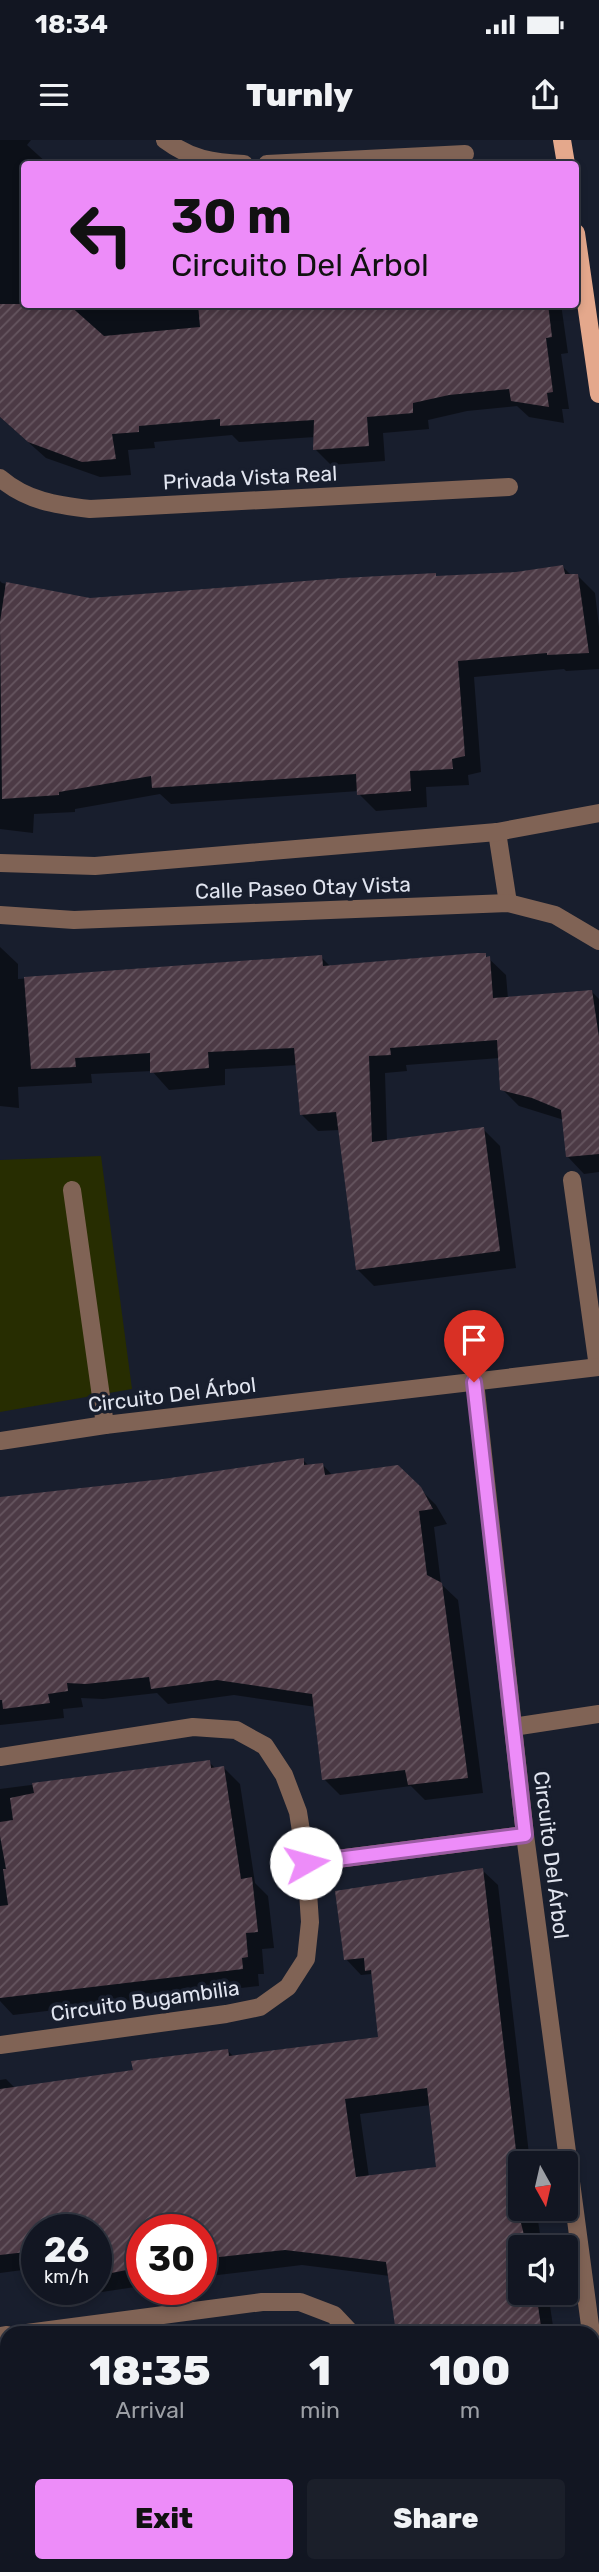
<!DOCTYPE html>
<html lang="en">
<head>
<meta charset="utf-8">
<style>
	body { margin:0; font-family:Rubik,sans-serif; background:#1b1f2a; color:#f1f3f6; height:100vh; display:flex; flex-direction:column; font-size:26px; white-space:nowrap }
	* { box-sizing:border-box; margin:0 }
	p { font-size:23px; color:#9c9fa5 }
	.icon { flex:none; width:38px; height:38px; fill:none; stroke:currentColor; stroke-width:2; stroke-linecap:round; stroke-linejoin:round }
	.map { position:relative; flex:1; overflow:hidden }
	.side { position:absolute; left:0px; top:2186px; width:600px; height:247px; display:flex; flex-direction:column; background:#121622; border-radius:21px 21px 0 0; box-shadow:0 4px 10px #0003,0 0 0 2px #313540 }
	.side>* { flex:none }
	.guide { position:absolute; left:21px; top:21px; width:558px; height:147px; border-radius:7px; box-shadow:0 4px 10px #0003,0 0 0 2px #313540; background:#ed8cf9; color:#111; overflow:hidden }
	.needle { width:46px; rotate:172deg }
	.fabs { position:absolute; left:508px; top:2011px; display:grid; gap:14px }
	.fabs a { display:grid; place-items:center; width:70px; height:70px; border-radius:7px; background:#121622; box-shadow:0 4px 10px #0003,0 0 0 2px #313540; font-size:35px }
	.speed { position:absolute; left:21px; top:2074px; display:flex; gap:14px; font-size:35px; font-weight:700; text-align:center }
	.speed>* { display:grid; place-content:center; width:91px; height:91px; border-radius:50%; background:#121622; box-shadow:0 4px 10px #0003,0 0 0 2px #313540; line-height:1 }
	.speed small { font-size:18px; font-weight:400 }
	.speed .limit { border:10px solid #d22; background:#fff; color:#111 }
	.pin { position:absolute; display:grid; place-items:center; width:60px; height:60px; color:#fff; margin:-72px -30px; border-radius:50% 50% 50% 0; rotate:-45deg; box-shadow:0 0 7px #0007 }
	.pin .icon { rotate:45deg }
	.me { position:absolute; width:77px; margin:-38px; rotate:83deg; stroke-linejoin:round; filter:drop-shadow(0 0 5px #0008) }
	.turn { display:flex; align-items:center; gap:24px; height:147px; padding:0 35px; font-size:32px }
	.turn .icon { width:91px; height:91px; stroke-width:2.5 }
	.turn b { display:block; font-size:49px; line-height:60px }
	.eta { display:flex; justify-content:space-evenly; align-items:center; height:119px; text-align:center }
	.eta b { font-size:42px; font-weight:800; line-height:49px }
	.action { display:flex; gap:14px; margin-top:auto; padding:14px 35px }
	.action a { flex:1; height:80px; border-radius:7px; background:#ed8cf9; color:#111; font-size:28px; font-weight:800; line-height:80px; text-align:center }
	.action a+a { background:#1b1f2a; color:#f1f3f6 }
	.status { display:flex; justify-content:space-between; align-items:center; height:49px; padding:0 35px; background:#121622; direction:ltr }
	.status svg { height:19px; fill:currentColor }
	header { display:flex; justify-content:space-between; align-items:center; height:91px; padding:0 35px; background:#121622; font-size:32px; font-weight:800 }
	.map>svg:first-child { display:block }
</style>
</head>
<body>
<div class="status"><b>18:34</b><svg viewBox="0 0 49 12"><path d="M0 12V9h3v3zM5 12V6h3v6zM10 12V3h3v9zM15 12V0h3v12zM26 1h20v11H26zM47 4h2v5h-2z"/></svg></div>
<header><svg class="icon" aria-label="menu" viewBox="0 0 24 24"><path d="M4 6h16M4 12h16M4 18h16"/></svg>Turnly<svg class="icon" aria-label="share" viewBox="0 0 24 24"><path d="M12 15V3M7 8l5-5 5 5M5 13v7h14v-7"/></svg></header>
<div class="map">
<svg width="599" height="2432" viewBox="0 0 599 2432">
	<defs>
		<pattern id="building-hatch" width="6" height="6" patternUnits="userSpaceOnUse" patternTransform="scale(1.75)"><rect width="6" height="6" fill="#4c3a45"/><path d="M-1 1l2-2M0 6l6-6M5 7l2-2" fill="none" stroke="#665660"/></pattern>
	</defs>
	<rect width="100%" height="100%" fill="#181e2d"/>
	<!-- green -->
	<path fill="#272d01" d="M101,1016L132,1249L0,1272V1020Z"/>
	<!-- shadow -->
	<g fill="#0007" fill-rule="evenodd">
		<path d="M0,0H31L27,5L48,24H24V164H561L568,213L561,214L569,269H562L564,283L529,277L517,266L467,271L428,280L429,289L383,293L385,321L331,325L315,309V297L239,302L232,295L154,302L155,308L128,310L131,335L100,337L46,318L0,277Z"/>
		<path d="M563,427L572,436H578L595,453L599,487V529L566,531L564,529L474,537L481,632L468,635L469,645L426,647L427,667L376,671L359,654V651L171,664L160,654L75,669V672L34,674L33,693L0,689V441L2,443L90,460L435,435L439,438L516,434Z"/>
		<path d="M0,807L18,824V839L321,817L331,827L485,815L506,835L508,859L591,851L599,859V1032L584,1034L568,1017L564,980L519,966L502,949L500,918L406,925L407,931L385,933L387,1001L483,989L500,1006L516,1128L374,1146L357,1129L340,990L318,991L301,974L298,925L225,929V945L169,950L152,931L91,934L92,943L18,947L19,968L0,966Z"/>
		<path d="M303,1320L309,1326L323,1325L333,1336L398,1327L436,1365L447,1384L434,1387L441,1444L458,1460L483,1653L425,1660L411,1646L340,1655L324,1639L316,1567L234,1555L168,1564L157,1553L103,1559L81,1558L83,1567L63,1569L64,1578L0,1585V1360L163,1340Z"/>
		<path d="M209,1622L216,1629L223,1627L240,1644L255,1743L268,1756L274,1808L262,1809L264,1834H258L259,1846L13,1875L0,1861V1649Z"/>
		<path d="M482,1730L498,1745L530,2023H520V2068H536L542,2107H520V2152H548L554,2193H398L390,2136L302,2125L201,2137V2090H142V2146L48,2160L32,2145L30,2129L0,2133V1940L6,1939L15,1948L135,1931L227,1910L234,1917L380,1899L373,1836L371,1834L361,1835L346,1819ZM431,1965L438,2029L369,2037L360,1974ZM37,2090H96V2149H37Z"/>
		<path d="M304,2189L307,2193H279Z"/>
		<path d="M7,2230V2424L0,2425V2231Z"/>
		<path d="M97,2426H246L196,2432H103Z"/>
		<path d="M431,2426H581L582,2432H432Z"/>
	</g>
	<!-- building -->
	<g fill="url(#building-hatch)" fill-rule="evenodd">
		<path d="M0,164H68L104,196L200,187L198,164H548L552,197L546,198L553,252L547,253L549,267L511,261L509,249L449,255L413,263V273L367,277L369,306L313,310L314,280L220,286V279L139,286V292L112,294L116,319L82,322L28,302L0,277Z"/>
		<path d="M563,425L565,434H578L589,513L547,515V513L458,521L465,616L452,619L453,629L410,631L411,651L357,655L356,634L152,648L151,636L59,652V655L2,659L0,482L6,442L90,458L343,438L436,433V436L516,432Z"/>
		<path d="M476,813H486V817L490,816L493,858L592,850L599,897V1014L566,1017L561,970L532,958L500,950L497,900L390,908L391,915L369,916L372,1002L484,987L500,1111L356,1130L336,972L300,975L294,908L208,912L209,928L150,933V913L75,918L76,927L31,929L24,837L322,815L323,826Z"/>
		<path d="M304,1318V1325L323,1323L325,1335L398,1325L421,1347L433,1369L419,1371L427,1435L442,1443L468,1638L408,1645L405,1630L322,1640L312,1554L217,1540L151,1549L149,1537L86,1544L67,1543L68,1551L48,1554L50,1563L3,1569L2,1560H0V1357L163,1339Z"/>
		<path d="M210,1620L211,1628L224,1626L241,1739L252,1737L258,1792L246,1793L248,1817L242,1818L243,1829L0,1858V1766L8,1765L3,1729H6L0,1696V1682L13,1680L10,1658L34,1653L32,1643Z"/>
		<path d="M483,1728L517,2019H520V2079L527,2107H520V2152H536L542,2193H396L386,2122L285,2110L201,2119V2090H142V2127L96,2136V2090H37V2144L30,2145L26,2112L0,2115V1949L133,1930L131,1921L228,1909L229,1916L378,1897L371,1830L365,1831L364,1818L344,1820L335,1751ZM427,1948L436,2027L356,2037L345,1959Z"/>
	</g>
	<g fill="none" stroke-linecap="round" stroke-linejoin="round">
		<!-- minor -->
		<g stroke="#806355" stroke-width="18">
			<path d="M165,0C191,19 212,23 244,24"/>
			<path d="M267,24L465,14"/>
			<path d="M0,338C27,361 56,365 90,369L509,347"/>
			<path d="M497,692L508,763"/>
			<path d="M0,723L95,726L497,692L599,673"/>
			<path d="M0,775L74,780L508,763L555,775L599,801"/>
			<path d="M572,1040L598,1227"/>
			<path d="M72,1050L105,1285"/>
			<path d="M475,1242L525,1695L591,2193"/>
			<path d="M0,1301L105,1285L599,1227"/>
			<path d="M513,1587L599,1574"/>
			<path d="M0,1617L193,1587L236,1590L265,1606L284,1635L298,1672L306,1723L310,1782L306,1819L288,1847L260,1867L226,1874L0,1905"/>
			<path d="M306,1723L525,1695"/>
			<path d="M27,2193L262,2162H300L334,2175L351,2193"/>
			<path d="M0,2196L7,2195"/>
			<path d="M593,2212L599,2256"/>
			<path d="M346,2432L368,2426"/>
		</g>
		<!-- major -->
		<g stroke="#e4a88c" stroke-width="18">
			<path d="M562,0L566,24"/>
			<path d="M576,93L599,254"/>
		</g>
	</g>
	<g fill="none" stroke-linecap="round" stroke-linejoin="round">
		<defs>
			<path id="route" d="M306,1723L525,1695L474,1242"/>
		</defs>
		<!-- route casing -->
		<use href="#route" stroke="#9a5ba2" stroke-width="18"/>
		<!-- route -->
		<use href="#route" stroke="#ed8cf9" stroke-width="12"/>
	</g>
	<g text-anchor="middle" stroke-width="7" stroke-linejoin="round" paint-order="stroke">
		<!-- street labels -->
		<g font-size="21" fill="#e0e4ef" stroke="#181e2d">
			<text transform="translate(250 338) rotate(-3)" y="7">Privada Vista Real</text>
			<text transform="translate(303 748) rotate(-2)" y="7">Calle Paseo Otay Vista</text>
			<text transform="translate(172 1255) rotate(-7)" y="7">Circuito Del Árbol</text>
			<text transform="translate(551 1715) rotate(83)" y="7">Circuito Del Árbol</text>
			<text transform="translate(145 1861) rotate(-8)" y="7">Circuito Bugambilia</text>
		</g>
	</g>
</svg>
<div class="fabs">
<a><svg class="needle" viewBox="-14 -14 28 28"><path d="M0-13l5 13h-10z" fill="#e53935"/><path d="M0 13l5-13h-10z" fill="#9c9fa5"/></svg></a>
<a><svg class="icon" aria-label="sound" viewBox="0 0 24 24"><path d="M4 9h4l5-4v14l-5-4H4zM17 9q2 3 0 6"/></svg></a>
</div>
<div class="speed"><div>26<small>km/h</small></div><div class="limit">30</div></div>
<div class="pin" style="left:474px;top:1242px;background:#d93025"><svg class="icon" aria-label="arrive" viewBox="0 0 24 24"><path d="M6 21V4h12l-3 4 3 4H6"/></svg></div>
<svg class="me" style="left:306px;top:1723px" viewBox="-20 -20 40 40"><circle r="19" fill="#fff"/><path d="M0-13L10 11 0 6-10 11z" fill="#ed8cf9"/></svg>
<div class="guide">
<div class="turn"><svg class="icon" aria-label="left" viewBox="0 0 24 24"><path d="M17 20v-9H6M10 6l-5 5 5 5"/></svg><div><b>30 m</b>Circuito Del Árbol</div></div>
</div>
<section class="side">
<div class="eta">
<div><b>18:35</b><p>Arrival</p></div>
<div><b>1</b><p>min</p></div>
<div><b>100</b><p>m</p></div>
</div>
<div class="action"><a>Exit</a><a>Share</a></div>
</section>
</div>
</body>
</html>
